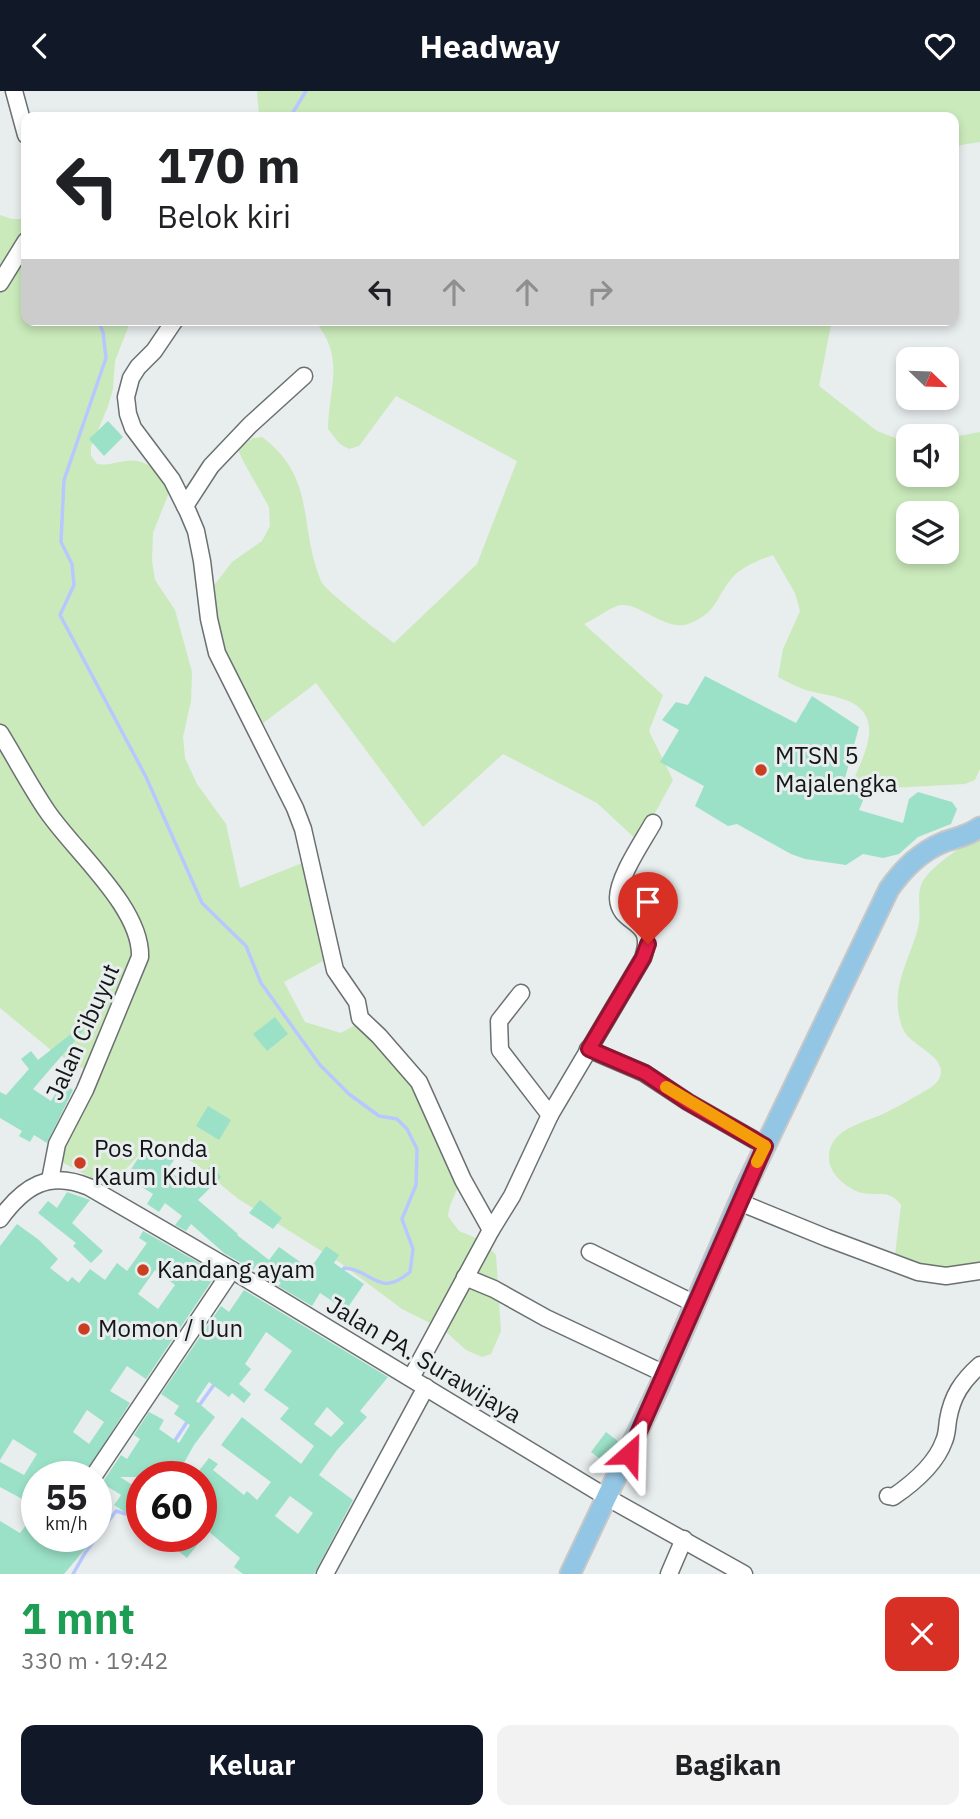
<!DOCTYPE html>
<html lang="id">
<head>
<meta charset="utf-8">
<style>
	body { margin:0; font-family:"IBM Plex Sans",sans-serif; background:#f2f2f2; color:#202124; height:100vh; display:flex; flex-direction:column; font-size:26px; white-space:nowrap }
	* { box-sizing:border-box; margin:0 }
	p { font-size:23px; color:#757577 }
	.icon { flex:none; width:38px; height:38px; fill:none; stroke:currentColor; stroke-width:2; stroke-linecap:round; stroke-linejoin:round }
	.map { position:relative; height:1483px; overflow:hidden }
	.details { display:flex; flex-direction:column; background:#fff; flex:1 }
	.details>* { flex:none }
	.guide { position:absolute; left:21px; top:21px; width:938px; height:214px; border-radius:14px; box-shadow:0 4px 10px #0003; background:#fff; color:#202124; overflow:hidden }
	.needle { width:46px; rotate:113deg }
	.fabs { position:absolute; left:896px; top:256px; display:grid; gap:14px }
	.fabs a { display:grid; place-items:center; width:63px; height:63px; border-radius:14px; background:#fff; box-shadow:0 4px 10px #0003; font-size:35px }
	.speed { position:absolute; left:21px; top:1370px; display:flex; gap:14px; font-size:35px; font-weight:700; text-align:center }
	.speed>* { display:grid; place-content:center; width:91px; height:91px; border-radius:50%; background:#fff; box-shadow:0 4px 10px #0003; line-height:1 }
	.speed small { font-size:18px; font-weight:400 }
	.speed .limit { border:10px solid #d22; background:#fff; color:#111 }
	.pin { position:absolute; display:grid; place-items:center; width:60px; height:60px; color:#fff; margin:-72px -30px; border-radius:50% 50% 50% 0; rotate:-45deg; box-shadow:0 0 7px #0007 }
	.pin .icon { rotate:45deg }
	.me { position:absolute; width:77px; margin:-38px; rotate:25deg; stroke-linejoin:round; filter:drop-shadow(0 0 5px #0008) }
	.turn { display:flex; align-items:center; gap:24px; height:147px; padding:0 21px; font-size:32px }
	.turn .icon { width:91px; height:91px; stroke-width:2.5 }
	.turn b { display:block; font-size:49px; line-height:60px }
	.lanes { display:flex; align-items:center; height:66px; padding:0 21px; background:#0003; justify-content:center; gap:35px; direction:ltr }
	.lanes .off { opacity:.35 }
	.round { display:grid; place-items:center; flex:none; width:74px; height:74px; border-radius:14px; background:#f2f2f2 }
	.head { display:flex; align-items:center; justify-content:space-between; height:119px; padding:0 21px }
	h1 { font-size:42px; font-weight:800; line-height:52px; color:#1e9e55 }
	.button { display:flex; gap:14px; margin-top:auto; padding:14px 21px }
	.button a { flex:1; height:80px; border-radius:14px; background:#111827; color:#fff; font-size:28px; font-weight:800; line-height:80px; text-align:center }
	.button a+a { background:#f2f2f2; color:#202124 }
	header { display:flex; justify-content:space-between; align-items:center; height:91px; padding:0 21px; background:#111827; color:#fff; font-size:32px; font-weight:800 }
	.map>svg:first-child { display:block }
</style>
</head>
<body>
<header><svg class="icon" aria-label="back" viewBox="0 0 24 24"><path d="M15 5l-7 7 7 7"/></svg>Headway<svg class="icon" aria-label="heart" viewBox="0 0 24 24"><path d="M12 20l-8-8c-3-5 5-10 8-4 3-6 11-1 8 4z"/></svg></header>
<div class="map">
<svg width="980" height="1483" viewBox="0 0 980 1483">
	<rect width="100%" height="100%" fill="#e8edee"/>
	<!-- green -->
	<g fill="#caeabb" fill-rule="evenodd">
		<path d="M257,0H980V51L961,54L954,58V26H259Z"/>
		<path d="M0,124L12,128H26V229H131L115,270L113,298L108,315L91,356V365L97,373C108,375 115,371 126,370C149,367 158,382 170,399L153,442L152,470L155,489L175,519L192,581L191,610L183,646L185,667L197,693L226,733L240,797L302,772L323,870L284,891L305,931L341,942L364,929L407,983L459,1088C458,1102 449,1111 448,1125L459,1140L483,1150L496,1164L501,1240L491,1263L482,1266L466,1259L444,1239L402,1218L339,1171L237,1107L196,1073L153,1049L109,1096L54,1067L96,985L51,959L0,917Z"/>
		<path d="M314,229H832L819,295L877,340L908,352V383H947V347L980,341V678L975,689L965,693L891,697L854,688C860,673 871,652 869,636C866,604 825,606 803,598C795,595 786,590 778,586L783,558L800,520L795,502L773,464C759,469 741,476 731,488C715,508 716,523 688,533C664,541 637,508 617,515C606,519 595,528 584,533L663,604L649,640L673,689L639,751L597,712L503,663L423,736L316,592L254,639L206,525L215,493L232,471L262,450L270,435L269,416L242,368L238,358L253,347L262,346C317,387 298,435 321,490C324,499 382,543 394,552L477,473L517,370L396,305L359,355L349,358L340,353L328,338C329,294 346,267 314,229ZM908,422H947V460H908Z"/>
		<path d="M980,743V1177L934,1184L894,1172L901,1114C888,1097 879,1106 863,1102C848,1099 828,1082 829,1066C829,1038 863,1032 883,1023C896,1017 907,1010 920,1003C926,999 933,996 937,991C953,969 916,957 906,943C901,936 899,927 898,918C895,886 913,862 919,832C921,819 916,801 923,790C934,772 963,756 980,743Z"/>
	</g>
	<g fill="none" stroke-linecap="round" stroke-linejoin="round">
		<!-- stream -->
		<g stroke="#b8c8ff" stroke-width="3.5">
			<path d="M290,26L306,0"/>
			<path d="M98,229L103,241L106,267L64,389L61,451L72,473L74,494L60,524L146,686L202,812L246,855L261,892L320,974L349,1003L379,1025L397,1028L407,1038L417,1058L416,1094L402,1128L413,1158L410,1181C378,1208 374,1179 344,1177L342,1180"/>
			<path d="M198,1316L216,1291"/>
			<path d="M174,1351L189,1328"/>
			<path d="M73,1483L85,1462L116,1420L126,1423L130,1419"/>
		</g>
	</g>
	<!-- building -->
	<g fill="#9be1c8" fill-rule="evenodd">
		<path d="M108,330L123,346L104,365L89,348Z"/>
		<path d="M705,585L796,632L812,605L859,636L845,687L863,693L867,700L859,719L903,732L909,708L918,701L952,711L957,718L951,733L918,746L899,763L883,767L863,763L846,774L805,768L791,763L737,733L728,735L695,715L704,695L660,671L679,639L662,629L676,611L688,614Z"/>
		<path d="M275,926L288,943L267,960L253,943Z"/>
		<path d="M81,935L84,939L33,998L51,1010L62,992L73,999L47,1052L34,1044L30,1051L19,1045L22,1040L0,1027V1001L6,1004L29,978L21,968L31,960L38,969Z"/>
		<path d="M208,1015L231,1029L219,1049L196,1035Z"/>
		<path d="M144,1058L162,1069L165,1063L174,1069L167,1079L189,1094L212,1074L221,1086L198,1109L238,1143L237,1144L269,1169L279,1156L310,1178L326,1155L339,1164L334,1172L364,1193L346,1219L320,1202L312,1215L278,1195L281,1192L257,1174L253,1179L224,1162L191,1133L186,1140L175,1134L182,1125L165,1112L159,1121L147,1113L153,1103L126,1086Z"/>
		<path d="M67,1101L90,1109L72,1132L103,1160L91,1172L73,1155L76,1152L38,1122L48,1110L57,1117Z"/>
		<path d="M260,1109L282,1127L273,1138L249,1122Z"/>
		<path d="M17,1133L39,1149L58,1168L50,1177L68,1191L72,1186L79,1192L90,1178L105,1189L117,1172L127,1180L147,1152L139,1147L143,1140L217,1182L146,1288L127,1275L110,1300L130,1312L83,1386H37V1416L0,1396V1371L24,1384L37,1363L13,1348L0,1369V1155ZM155,1179L175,1194L158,1218L138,1203ZM87,1319L104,1331L89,1353L73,1341Z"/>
		<path d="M244,1199L388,1286L360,1320L367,1326L337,1359L319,1384L353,1409L314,1483H243L234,1476L240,1467L208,1440L187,1467L176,1458L186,1446H201V1386H194L209,1367L218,1373L213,1379L244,1404L247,1400L257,1409L271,1391L221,1354L242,1326L301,1373L314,1355L280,1328L289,1317L264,1299L292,1260L266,1241L245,1273L251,1278L239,1293L251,1303L244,1312L232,1302L229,1306L209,1291L196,1310L215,1326L194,1354L176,1386H120L142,1400V1432L114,1414L121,1404L102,1392L121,1364L127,1368L140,1348L134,1344L149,1321L164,1329L159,1338L179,1352L190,1334L174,1323L179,1315L161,1303L221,1215L229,1221ZM327,1316L344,1332L331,1346L314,1333ZM290,1405L313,1422L298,1443L275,1425Z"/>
		<path d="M606,1341L619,1351L608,1374L591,1361Z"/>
		<path d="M37,1420V1446H95L64,1483H0V1430L20,1442Z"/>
	</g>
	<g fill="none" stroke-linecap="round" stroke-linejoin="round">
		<defs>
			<g id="minor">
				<path d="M14,0L26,44"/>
				<path d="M0,192L26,150"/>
				<path d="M175,229L154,260L138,276L131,287L126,306L128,323L133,337L172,389L188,421L196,440L202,470L209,528L217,562L295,717L303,738L335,879L357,911L360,927L379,945L419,991L463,1089L491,1139L411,1287"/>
				<path d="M185,415L211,375L250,334L304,285"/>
				<path d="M0,642C16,668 30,695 47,720C74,760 142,817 140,866L85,999L57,1053L50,1089"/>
				<path d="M521,902L499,930L500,959L550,1024L643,867C657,826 619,836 618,807C618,786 643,750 653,732"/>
				<path d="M588,958L644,982L688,1011L765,1055"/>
				<path d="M739,1111L827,1147L918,1181L946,1185L980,1180"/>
				<path d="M0,1128C24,1095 49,1079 89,1096L232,1179L608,1407L744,1483"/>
				<path d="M491,1139L512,1105L550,1024"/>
				<path d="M590,1161L695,1213"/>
				<path d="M465,1186L494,1198L546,1227L665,1283"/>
				<path d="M93,1386L232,1179"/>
				<path d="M888,1405L893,1406C912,1393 936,1373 944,1350C947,1344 947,1336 948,1329C952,1305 962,1290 980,1274"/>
				<path d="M325,1483L426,1296"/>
				<path d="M669,1483L684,1448"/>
			</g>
			<path id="major" d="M570,1483L659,1296L745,1097L889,798C904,777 920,761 944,751C956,747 970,744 980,736"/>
		</defs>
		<!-- minor casing -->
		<use href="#minor" stroke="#6b7071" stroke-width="19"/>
		<!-- major casing -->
		<use href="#major" stroke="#c7c7c7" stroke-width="23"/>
		<!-- minor -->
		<use href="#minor" stroke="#fff" stroke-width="16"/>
		<!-- major -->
		<use href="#major" stroke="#93c6e4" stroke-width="19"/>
	</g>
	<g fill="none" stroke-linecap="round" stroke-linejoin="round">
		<defs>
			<path id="route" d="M629,1363L765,1055L688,1011L645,982L589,958L643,867L648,853"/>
		</defs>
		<!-- route casing -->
		<use href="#route" stroke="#92132f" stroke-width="18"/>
		<!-- route -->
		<use href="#route" stroke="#e11d48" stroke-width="12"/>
		<!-- slow -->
		<path stroke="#f59e0b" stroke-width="12" d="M666,996L765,1055L757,1071"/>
	</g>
	<!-- markers -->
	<g fill="#ca3f22" stroke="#e8edee" stroke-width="2.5">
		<circle cx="761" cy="679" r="7"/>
		<circle cx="80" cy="1072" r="7"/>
		<circle cx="143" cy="1179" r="7"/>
		<circle cx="84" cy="1238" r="7"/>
	</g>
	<g text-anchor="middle" stroke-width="6" stroke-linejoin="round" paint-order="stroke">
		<!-- poi labels -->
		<g font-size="24" fill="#151617" stroke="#e8edee" text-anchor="start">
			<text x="775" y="673">MTSN 5<tspan x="775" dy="28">Majalengka</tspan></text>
			<text x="94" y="1066">Pos Ronda<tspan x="94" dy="28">Kaum Kidul</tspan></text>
			<text x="157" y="1187">Kandang ayam</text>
			<text x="98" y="1246">Momon / Uun</text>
		</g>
		<!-- street labels -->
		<g font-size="24" fill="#151617" stroke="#e8edee">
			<text transform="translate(83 941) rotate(-66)" y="8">Jalan Cibuyut</text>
			<text transform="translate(424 1269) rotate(31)" y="8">Jalan PA. Surawijaya</text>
		</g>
	</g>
</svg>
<div class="fabs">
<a><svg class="needle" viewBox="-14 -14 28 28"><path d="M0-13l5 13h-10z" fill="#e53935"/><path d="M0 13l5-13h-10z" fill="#757577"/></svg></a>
<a><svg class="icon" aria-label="sound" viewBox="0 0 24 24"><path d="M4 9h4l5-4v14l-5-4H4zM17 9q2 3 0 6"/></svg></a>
<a><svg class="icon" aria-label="layers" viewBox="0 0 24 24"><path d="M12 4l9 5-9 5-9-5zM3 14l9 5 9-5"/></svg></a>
</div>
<div class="speed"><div>55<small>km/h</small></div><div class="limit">60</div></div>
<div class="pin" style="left:648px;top:853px;background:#d93025"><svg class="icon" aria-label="arrive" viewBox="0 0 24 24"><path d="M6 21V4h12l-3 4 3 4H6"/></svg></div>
<svg class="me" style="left:629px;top:1363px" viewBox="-20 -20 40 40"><path d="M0-17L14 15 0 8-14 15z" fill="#e11d48" stroke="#fff" stroke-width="4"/></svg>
<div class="guide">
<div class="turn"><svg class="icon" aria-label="left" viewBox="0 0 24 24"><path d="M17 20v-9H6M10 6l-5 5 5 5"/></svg><div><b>170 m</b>Belok kiri</div></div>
<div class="lanes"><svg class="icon" aria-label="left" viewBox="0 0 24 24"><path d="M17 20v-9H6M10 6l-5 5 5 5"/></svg><svg class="icon off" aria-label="ahead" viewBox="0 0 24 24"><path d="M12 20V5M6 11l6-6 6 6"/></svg><svg class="icon off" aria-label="ahead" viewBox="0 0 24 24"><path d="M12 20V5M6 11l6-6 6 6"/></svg><svg class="icon off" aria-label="right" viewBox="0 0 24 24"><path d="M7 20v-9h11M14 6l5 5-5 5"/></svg></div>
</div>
</div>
<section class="details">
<div class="head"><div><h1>1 mnt</h1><p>330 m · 19:42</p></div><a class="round" style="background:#d93025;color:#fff"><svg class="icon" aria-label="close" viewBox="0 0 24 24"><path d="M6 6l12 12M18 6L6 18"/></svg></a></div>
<div class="button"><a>Keluar</a><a>Bagikan</a></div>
</section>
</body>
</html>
